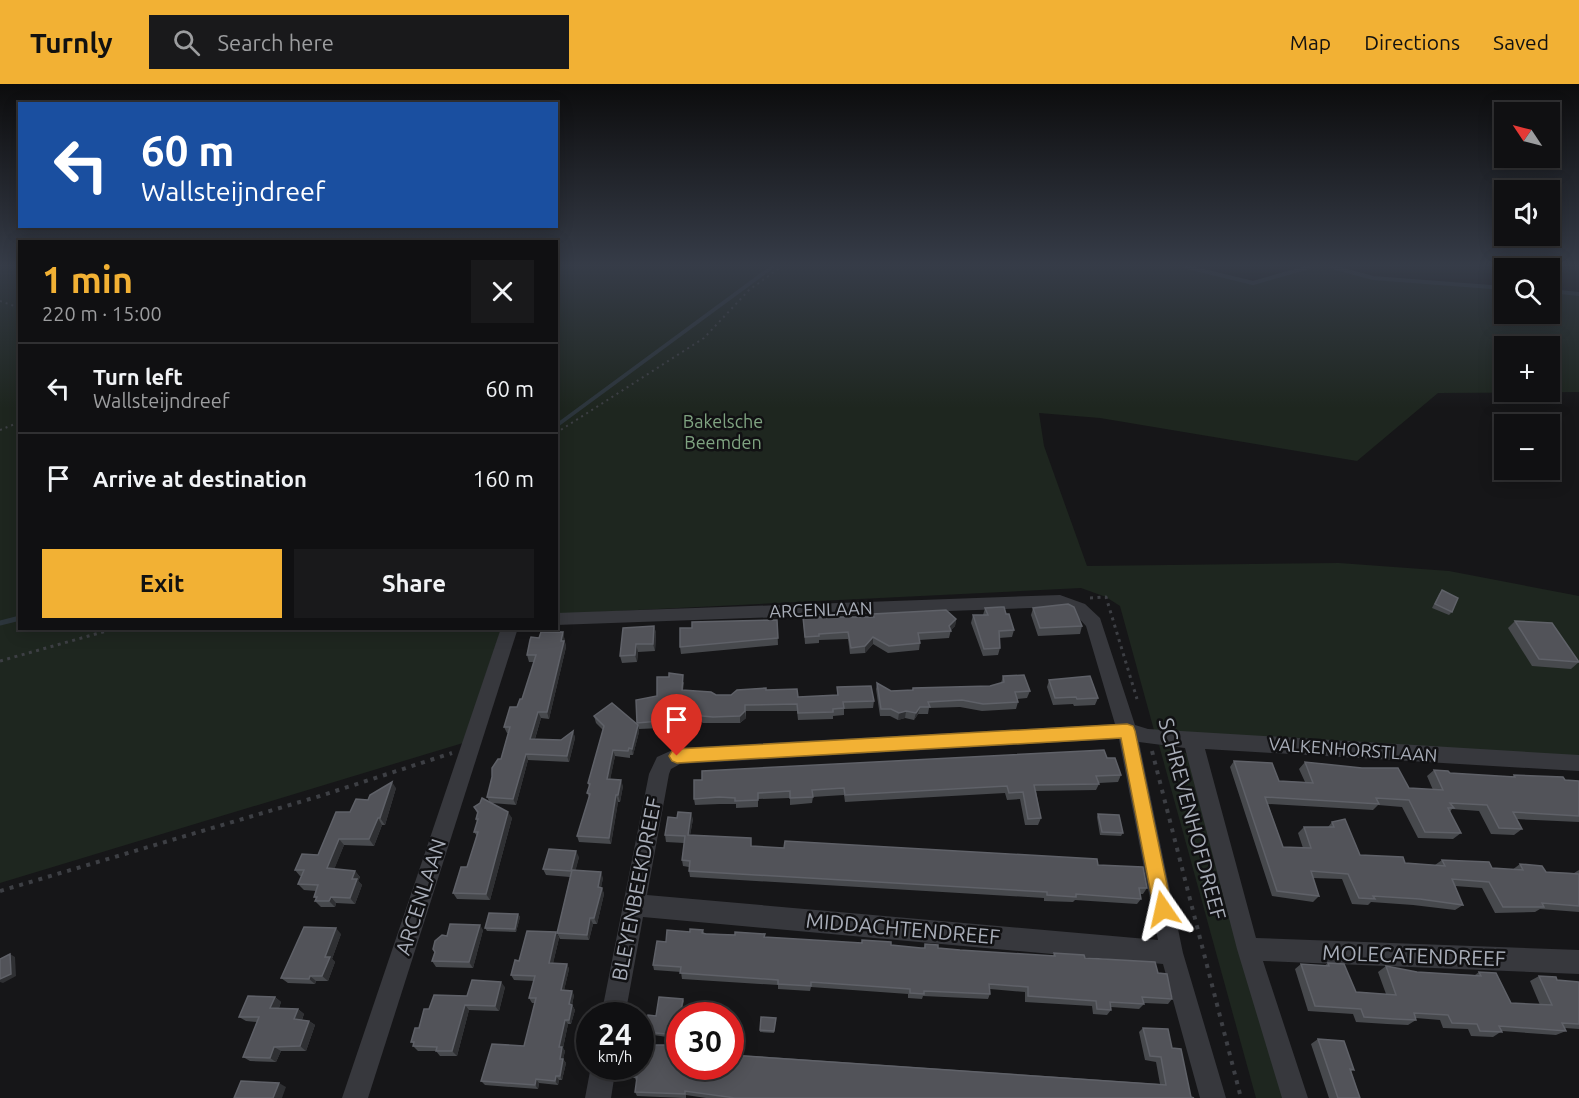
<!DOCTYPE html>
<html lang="en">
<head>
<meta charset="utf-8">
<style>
	body { margin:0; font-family:Ubuntu,sans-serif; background:#19191b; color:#f1f3f6; height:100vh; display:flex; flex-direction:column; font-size:22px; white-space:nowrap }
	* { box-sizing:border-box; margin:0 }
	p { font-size:20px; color:#9c9d9f }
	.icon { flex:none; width:33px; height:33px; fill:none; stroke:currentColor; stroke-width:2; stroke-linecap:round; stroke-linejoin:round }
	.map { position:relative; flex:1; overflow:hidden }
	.sheet { position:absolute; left:18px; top:156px; width:540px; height:390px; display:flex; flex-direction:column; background:#101012; border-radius:0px; box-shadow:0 3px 15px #0003,0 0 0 2px #303032 }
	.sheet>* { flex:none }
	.banner { position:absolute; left:18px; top:18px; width:540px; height:126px; border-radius:0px; box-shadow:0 3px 15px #0003,0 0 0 2px #303032; background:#1a4fa0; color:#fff; overflow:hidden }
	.needle { width:39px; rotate:305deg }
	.fabs { position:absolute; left:1494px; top:18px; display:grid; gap:12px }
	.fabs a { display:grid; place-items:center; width:66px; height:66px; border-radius:0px; background:#101012; box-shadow:0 3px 15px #0003,0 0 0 2px #303032; font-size:30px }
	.speed { position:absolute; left:576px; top:918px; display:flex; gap:12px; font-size:30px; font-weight:700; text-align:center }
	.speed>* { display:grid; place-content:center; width:78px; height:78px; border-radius:50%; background:#101012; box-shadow:0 3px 15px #0003,0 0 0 2px #303032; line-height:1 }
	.speed small { font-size:15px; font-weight:400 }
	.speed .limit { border:9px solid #d22; background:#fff; color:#111 }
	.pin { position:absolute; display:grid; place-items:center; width:51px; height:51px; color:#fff; margin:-62px -26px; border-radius:50% 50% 50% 0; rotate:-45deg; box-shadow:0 0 6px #0007 }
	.pin .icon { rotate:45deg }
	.me { position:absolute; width:66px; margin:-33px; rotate:349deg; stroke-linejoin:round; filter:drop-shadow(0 0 4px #0008) }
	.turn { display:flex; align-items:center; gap:21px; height:126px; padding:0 24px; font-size:27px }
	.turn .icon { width:78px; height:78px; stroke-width:2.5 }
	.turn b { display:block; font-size:42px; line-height:51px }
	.round { display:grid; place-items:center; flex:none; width:63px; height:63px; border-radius:0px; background:#19191b }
	.summary { display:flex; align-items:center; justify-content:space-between; height:102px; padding:0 24px }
	h1 { font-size:36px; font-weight:700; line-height:45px; color:#f2b134 }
	.button { display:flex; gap:12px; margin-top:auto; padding:12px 24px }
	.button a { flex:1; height:69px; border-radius:0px; background:#f2b134; color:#111; font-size:24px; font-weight:700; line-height:69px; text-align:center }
	.button a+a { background:#19191b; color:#f1f3f6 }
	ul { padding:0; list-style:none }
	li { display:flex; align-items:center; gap:18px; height:90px; padding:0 24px; border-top:2px solid #303032 }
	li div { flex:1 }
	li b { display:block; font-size:22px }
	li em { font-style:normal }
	header { display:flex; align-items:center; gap:36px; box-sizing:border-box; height:84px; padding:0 30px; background:#f2b134; color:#111 }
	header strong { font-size:28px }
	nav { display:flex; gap:33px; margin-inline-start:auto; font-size:21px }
	.search { width:420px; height:54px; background:#19191b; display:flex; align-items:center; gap:15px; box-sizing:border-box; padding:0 21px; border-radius:0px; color:#9c9d9f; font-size:22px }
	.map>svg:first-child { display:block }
</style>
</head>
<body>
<header>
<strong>Turnly</strong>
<div class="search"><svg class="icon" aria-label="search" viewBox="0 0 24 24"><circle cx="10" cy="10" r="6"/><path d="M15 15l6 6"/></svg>Search here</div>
<nav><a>Map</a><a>Directions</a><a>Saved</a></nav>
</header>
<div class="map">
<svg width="1579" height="1014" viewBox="0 0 1579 1014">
	<rect width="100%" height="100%" fill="#161618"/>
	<!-- green -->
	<g fill="#1e261f" fill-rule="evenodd">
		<path d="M0,183H19L20,544L501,545L463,659L0,799Z"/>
		<path d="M556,183H1193L1257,198L1315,183H1331L1384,195L1504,205V230H1550V208L1579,211V308L1438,309L1357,377L1100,334L1039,329L1044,362L1087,482L1339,479L1449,487L1579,512V673L1155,650L1120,522L1106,513L1081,504L557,530ZM1504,262H1550V308H1504Z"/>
		<path d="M1159,661L1180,665L1192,674L1291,1014H1256Z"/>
	</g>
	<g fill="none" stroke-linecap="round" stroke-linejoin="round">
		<!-- stream-far1 -->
		<g stroke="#2c353c" stroke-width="4">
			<path d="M1187,183L1253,199L1309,183"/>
			<path d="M1332,183L1373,194L1504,204"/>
			<path d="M1550,207L1579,210"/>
			<path d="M556,342L772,183"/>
		</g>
		<!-- stream -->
		<path stroke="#2c353c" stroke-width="5" d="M0,539L20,534"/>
		<!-- path-far2 -->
		<g stroke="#3d3f44" stroke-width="2" stroke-dasharray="2 4" stroke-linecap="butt">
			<path d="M0,217L20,224"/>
			<path d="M0,346L20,338"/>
			<path d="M556,349L704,254L749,206L781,183"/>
		</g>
		<!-- path-far1 -->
		<g stroke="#3d3f44" stroke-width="3" stroke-dasharray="3 4.5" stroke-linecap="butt">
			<path d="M1090,514L1106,513L1137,615"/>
			<path d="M0,577L117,544"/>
		</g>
		<!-- path -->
		<g stroke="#3d3f44" stroke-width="4" stroke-dasharray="4 6" stroke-linecap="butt">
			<path d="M1152,667L1241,1014"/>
			<path d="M0,807L320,712L452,669"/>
		</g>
		<!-- street -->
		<g fill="#37383d" fill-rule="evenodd">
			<path d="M1060,511L1085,520L1100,534L1135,641L1148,645L1579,671V687L1205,665L1256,854L1579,866V890L1263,877L1308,1014H1282L1237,865L1185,664L1139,658L1183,869L1226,1014H1200L1163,880L643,833L625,932H601L649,690L657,673L677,664L1115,640L1086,542L1073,528L1059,523L556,541V529ZM1119,655L1158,856L647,811L669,690L671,685L680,680Z"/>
			<path d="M501,544H518L368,1014H342Z"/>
			<path d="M591,982H616L611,1014H585Z"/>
		</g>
	</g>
	<!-- wall -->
	<g fill="#47494d">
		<path d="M1442,506L1452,528L1449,531L1432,524L1439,510Z"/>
		<path d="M985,524L1014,546L1012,553L999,554L1000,564L998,571L983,572L971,539L973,531H983Z"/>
		<path d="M1033,524L1082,542L1080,550L1038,552L1031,531Z"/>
		<path d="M873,530L956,535L955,542L951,546L949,554L919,556L920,559L919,566L888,569L873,560L865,569L850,570L848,555L819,556V559L805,560L803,533H873Z"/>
		<path d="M777,536L778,561L681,570L680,563L692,544Z"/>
		<path d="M1515,537L1579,578L1571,585L1532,582L1508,544Z"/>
		<path d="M654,542L656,549L655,567L638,568L637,578L622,579L620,572Z"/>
		<path d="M563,548L566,563L549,635L541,634L535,655L561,656L573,647L575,654L569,678L528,676L516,721L492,719L512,734L490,816L457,815L453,809L467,783L477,752L474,748L477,738L476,735L477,729L474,723L489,717L487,713L501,675L508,649H507L504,643L522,615L534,578H529L527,571L539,554Z"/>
		<path d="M1003,592L1030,607L1027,614L1017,615L1018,618L1016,625L982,627L960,623L929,624L928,630H918L914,636L905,634L898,636L890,632H880L876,605L877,599L891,607L912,606L913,604L990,602L1001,599Z"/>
		<path d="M1049,596L1098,614L1095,621L1074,622L1073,620L1053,621L1047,603Z"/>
		<path d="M684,598L683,606L716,611H731L766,606L798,613L837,611V603L874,617L873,624L844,625V631L833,632V635L798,636L797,627H746V634L740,639H703L678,621L677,633H669V641L662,642L661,644L639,645L637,639L657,612Z"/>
		<path d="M594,632L638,641L639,648L633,671H630V674L615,672L610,695L623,702L620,718H618L611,760L579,758L577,752L589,713L587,709L589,703L588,699L603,646L596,639Z"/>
		<path d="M1107,674L1121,691L1118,698L1099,699V700L1096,706L1036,707L1041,734L1038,741H1025L1020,715L1007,716L1005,709L845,718L844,711L828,712L813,713L812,719L790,721V714L758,715V723L736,724V720H720L695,721L694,715Z"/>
		<path d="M1234,677L1279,697L1305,698L1299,685L1305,678L1409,704L1433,706L1427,692L1434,686L1450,689L1512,693L1514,691L1579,697V738L1516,735L1522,745L1514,751L1491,750L1479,727L1452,725L1450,728L1461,749L1453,755L1418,754L1402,723L1378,721L1373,726L1268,720L1283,763L1303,764L1298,749L1304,743H1328L1332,738L1360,771L1405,779L1435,781L1442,776L1492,784L1512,786L1520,780L1546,788L1574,789L1579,786V828L1540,825L1535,828L1495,829L1482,804L1455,802L1463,821L1455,826L1413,821L1371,818L1368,821L1352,820L1342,795L1313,794L1319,812L1313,818L1272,812L1230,683Z"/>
		<path d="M396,704L385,741H382L374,762L344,761L334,785L355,787L360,793L358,797L362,801L355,820L336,819L335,823H321L315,817L316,815L314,813L316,807L304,806L298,800L302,792H300L295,786L318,771L368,716Z"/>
		<path d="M1098,730L1123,749L1121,752L1100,751L1097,733Z"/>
		<path d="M677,734L693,735L690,751L752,762L1098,781L1147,804L1143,810H1140L1141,815L1137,820L1075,816L1073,818L1044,817V814L690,793L689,787V783L683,782L682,776L684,759L666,758L665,751Z"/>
		<path d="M579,773L575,787L603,794L601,803L602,804L604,810L597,840H593L589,856L560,855L557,849L570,793L546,791L543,785Z"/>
		<path d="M518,830L520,833L516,848L487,847L485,844Z"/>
		<path d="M483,846L473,884L436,883L432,877L447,852Z"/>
		<path d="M703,846L704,849L891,861L921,864H924L925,860L938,864L960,866L1053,872L1054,869L1085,874L1158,889L1172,915L1168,920L1144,919V920L1139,925L1111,923V926L1107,931L1093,930L1092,922L1025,918V908L990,905V910L988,915L923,912L922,915L908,914V910L811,903L810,907L778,905V901L682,895L681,888L654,886L653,881L666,858L690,848Z"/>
		<path d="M556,848L559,854L553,879L567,880L569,885L564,906L574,911L572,921L575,926L571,940H568L563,964L565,967L563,975L566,979L562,996H559L558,1001L539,999L538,1005L485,1001L481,997L524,962L535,919H532L529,914L534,897L514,896L511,891L519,877Z"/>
		<path d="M341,850L332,875L335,878L328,897H316L315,900L288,899L281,894Z"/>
		<path d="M1328,879L1356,908L1386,910L1378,888L1386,882L1417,888L1475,891L1479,888L1511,919L1540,921L1530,897L1539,892L1557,896L1579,898V945L1565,944L1566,947L1556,951L1502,947L1493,953L1471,952L1468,945L1443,944L1440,936L1416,934V936L1408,941L1387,940L1356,938L1353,930L1308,927L1295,885L1301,880L1324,882Z"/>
		<path d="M505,903L499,927L469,926L457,972H440L436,967H418L413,962L414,960L411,958L429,925L467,912Z"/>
		<path d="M275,913L281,918L279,924L298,925L304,930L302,936L309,937L315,941L306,967H281L276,978L250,977L243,973L257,938L246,937L239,933Z"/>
		<path d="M683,915L684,917L680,932V944H668L667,953L647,950L646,948L656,932Z"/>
		<path d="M776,934L774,949L760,948V946Z"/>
		<path d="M1143,944L1172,964L1191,1013L1194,1014H706L686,1011V1014H683L637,1012L635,1008L637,998L634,993L667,966L1160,1000L1156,978L1145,976L1139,948Z"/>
		<path d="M1318,955L1354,986L1351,987L1360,1014H1329L1311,960Z"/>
	</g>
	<!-- shaded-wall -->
	<g fill="#2f3033">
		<path d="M956,535L955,542L950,547L949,542Z"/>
		<path d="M654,542L656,549L655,567L653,560Z"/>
		<path d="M563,548L566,563L549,635L547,628Z"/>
		<path d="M873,553V560L865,569V562Z"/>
		<path d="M636,560L638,568L637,578L635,571Z"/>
		<path d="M920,623L918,630L914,636L916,629Z"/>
		<path d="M745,627L746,634L740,639V632Z"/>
		<path d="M906,627L905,634L898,636L899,629Z"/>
		<path d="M538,628L541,634L533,661L530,655Z"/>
		<path d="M638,641L639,648L633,671L632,665Z"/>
		<path d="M573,647L575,654L569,678L567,672Z"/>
		<path d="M613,666L615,672L609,702L607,695Z"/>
		<path d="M526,670L528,676L516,721L513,715Z"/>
		<path d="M621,696L623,702L620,718L618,711Z"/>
		<path d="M392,698L396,704L385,741L380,734Z"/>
		<path d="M616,711L618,718L611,760L609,754Z"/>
		<path d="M508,728L512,734L490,816L486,810Z"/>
		<path d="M691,729L693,735L689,757L688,751Z"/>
		<path d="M378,734L382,741L374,762L369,755Z"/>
		<path d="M339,755L344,761L332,791L327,784Z"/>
		<path d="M576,767L579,773L574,793L571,787Z"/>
		<path d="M355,787L360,793L358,797L362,801L355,820L350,814L352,795Z"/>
		<path d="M601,788L603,794L600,809L598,803Z"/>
		<path d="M602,804L604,810L597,840L594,834Z"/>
		<path d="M331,813L336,819L335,823L329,817Z"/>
		<path d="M518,830L520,833L516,848L515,845Z"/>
		<path d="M590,834L593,840L589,856L587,851Z"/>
		<path d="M480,841L483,846L473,884L469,878Z"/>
		<path d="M336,844L341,850L332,875L335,878L328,897L322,892L325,873Z"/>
		<path d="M556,848L559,854L552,884L549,879Z"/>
		<path d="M10,870L15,873L16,892L3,899L0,898V895Z"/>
		<path d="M567,880L569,885L563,911L561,906Z"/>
		<path d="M310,892L316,897L315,900L309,895Z"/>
		<path d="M501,898L505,903L499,927L495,922Z"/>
		<path d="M572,907L574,911L572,921L575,926L571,940L569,936V920Z"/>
		<path d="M275,913L281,918L277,929L270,924Z"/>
		<path d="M465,921L469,926L457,972L452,967Z"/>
		<path d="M298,925L304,930L300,940L294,935Z"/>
		<path d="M565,936L568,940L563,964L565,967L562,979L560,975L559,963Z"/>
		<path d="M309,937L315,941L306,967L300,962Z"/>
		<path d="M274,963L281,967L276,978L270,974Z"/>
		<path d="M563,975L566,979L562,996L560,992Z"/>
		<path d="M556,992L559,996L558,1001L555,997Z"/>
		<path d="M536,995L539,999L538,1005L535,1001Z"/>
		<path d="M279,999L286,1003L282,1014H273Z"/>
	</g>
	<!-- building -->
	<g fill="#525359" stroke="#5f6168" stroke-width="1.5">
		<path d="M1442,506L1458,514L1452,528L1435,520Z"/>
		<path d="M1068,520L1074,523L1082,542L1040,544L1033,524Z"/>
		<path d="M1001,523H1004L1006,530H1009L1014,546L999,547L1000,564L984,565L973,531H988L985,524Z"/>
		<path d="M946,526L956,535L949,542L951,547L918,549L920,559L889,562L873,553L865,562L851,564L848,548L819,550V552L805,553L803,533H874L873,530Z"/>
		<path d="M777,536L778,554L680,563V544H692V538Z"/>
		<path d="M1515,537L1552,539L1579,578L1539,575Z"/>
		<path d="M654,542L653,560H636L635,571L620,572L623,544Z"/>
		<path d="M541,548H563L561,557H564L547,628H538L530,655L561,656L573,647L567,672L526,670L513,715L487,713L492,693V684L498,675H501L510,643H504L510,623H517L520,615H522L536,571H527L530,556L531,553L539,554Z"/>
		<path d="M669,589L683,591L682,606L711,608L716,611H731L737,606L766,604V606L797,605L798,613L838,611L837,603L871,602L874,617L843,618L844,624L833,625V628L798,629L797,620L745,621V627L740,632L713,633L702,632L677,615L676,626H668L667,635H660V637L637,639L636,616L657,612V593H669Z"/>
		<path d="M1024,591L1030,607L1015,608L1018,618L983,620L962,616L928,618L930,623H920L916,629L906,627L899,629L891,625H881L877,599L891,607L913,606V604L990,602L1004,598L1003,592Z"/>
		<path d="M1090,592L1098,614L1077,615L1076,613L1055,614L1049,596Z"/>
		<path d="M612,619L638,641L632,665L629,664L628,667L613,666L607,695L621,696L618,711H616L609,754L577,752L590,710L587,709L590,700L588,699L604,642L594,632Z"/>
		<path d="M1104,666L1107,674H1115L1121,691L1096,692L1099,700L1034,701L1041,734L1028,735L1023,708L1009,709L1007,702L845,711L844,704L812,706L813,713L790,714V707L758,709V716L735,717V714L719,713L694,715V696H702V687Z"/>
		<path d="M1234,677L1272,679L1279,697L1313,699L1305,678L1362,684H1398L1409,704L1443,706L1434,686L1448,687L1450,689L1515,693L1514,691L1563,693L1565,696L1579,697V732L1513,728L1522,745L1499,744L1487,721L1450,719L1454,724H1448L1461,749L1425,748L1409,716L1376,714L1379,720L1265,713L1283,763L1311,764L1304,743H1334L1332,738L1345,735L1360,771L1403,773L1405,779L1445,782L1442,776L1489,778L1492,784L1523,786L1520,780L1542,782L1546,788L1579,790V822L1542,819L1544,823H1503L1489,798L1452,795L1463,821L1420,815L1373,812L1375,815L1359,814L1348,790L1311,787L1319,812L1277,807Z"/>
		<path d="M392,698L380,734H378L369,755H339L327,784L355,787L352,795H357L350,814L331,813L329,817H315L317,813H314L318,801L298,800L304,786H295L302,770L318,771L336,728H350L356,715L368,716L370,711Z"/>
		<path d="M482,714L508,728L486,810L453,809L461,783H467L478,748H474L478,735H476L478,728L474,723L480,719Z"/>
		<path d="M678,728L691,729L688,751L751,754V762L784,764L785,757L1097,775L1098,781L1143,783L1147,804H1139L1141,815L1076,810V813L1047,811V808L689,787L690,777L682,776L685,752L665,751L668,733L677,734Z"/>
		<path d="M1098,730L1119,731L1123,749L1102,748Z"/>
		<path d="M549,765L576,767L571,787L543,785Z"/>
		<path d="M572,786L601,788L598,803L602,804L594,834H590L587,851L557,849Z"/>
		<path d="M489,829L518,830L515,845L485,844Z"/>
		<path d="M450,840L480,841L469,878L432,877L435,868L433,865L435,857L442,851L447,852Z"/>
		<path d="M304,843L336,844L325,873H330L322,892H310L309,895L281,894Z"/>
		<path d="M690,845L703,846L702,849L706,850L735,851V848L765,850L764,853L781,854L862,859V856L891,858V861L921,864H925V860L938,861V864L960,866L1055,872L1054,869L1084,871L1085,874L1155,878L1158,889L1167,890L1172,915L1142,913L1144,920L1110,918L1111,926L1097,925L1096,917L1028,912V903L989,900L990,910L924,907V910L910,909V905L811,898V902L778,900V896L680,889L681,883L653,881L657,857L666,858L667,846L690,848Z"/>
		<path d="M527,847L556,848L549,879L567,880L561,906L572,907L569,920L572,921L569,936H565L559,963H562L560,975H563L560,992H556L555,997L536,995L535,1001L481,997L492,960L524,962L536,914H529L535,892L511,891L515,876L519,877Z"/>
		<path d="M10,870L11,890L0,895V875Z"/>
		<path d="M1328,879L1344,880L1356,908L1396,911L1386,882L1417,888L1481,892L1479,888L1496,889L1511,919L1552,921L1539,892L1556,893L1557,896L1579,898V940L1562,939L1566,947L1499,942L1502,948L1480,947L1477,940L1452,939L1448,931L1414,929L1416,936L1394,935L1364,933L1361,925L1315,922L1301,880L1329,882Z"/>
		<path d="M472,896L501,898L495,922L465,921L452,967H436L437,963L413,962L414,958H411L415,944H419L424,925H429L434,911L467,912Z"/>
		<path d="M248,912L275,913L270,924L298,925L294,935L309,937L300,962L274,963L270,974L243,973L259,933H239Z"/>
		<path d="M659,913L683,915L680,932L679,942L668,941L666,950L646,948L648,931L656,932Z"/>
		<path d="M761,933L776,934L774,947L760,946Z"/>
		<path d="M1143,944L1168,945L1172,964L1181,965L1191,1013L1194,1014H735L685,1007V1010L635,1008L637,993H634L636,982H640V975L643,961H666V966L680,967V982H730V971L1166,1001L1161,973L1150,972Z"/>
		<path d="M1318,955L1344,957L1354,986L1350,985L1360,1014H1338Z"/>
		<path d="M241,997L279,999L273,1014H234Z"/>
	</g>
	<!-- sky -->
	<linearGradient id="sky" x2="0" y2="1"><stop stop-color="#0c0c0d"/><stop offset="0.56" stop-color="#363c48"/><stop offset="1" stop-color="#363c48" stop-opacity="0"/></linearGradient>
	<rect width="1579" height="324" fill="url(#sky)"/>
	<!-- route -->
	<path fill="#f2b134" stroke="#9d7322" stroke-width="1.5" d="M1127,640L1133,642L1135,647L1172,825L1170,831L1163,834L1157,831L1154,825L1121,654L677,679L672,677L669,672L672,667L677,665Z"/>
	<g text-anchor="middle" stroke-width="5" stroke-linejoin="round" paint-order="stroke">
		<!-- park labels -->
		<g font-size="18" fill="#7fa381" stroke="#111113">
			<text x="723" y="344">Bakelsche<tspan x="723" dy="21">Beemden</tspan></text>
		</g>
		<!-- street labels -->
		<g font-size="18" fill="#a8adb8" stroke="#111113">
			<text transform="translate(821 526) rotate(-2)" y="6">ARCENLAAN</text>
			<text transform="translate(1353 666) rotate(4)" y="6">VALKENHORSTLAAN</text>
		</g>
		<!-- near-street labels -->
		<g font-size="21" fill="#a8adb8" stroke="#111113">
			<text transform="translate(1192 735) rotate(75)" y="7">SCHREVENHOFDREEF</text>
			<text transform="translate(637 805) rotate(-79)" y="7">BLEYENBEEKDREEF</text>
			<text transform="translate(421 813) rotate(-72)" y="7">ARCENLAAN</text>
			<text transform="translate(903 845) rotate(5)" y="7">MIDDACHTENDREEF</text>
			<text transform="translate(1414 872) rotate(2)" y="7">MOLECATENDREEF</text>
		</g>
	</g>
</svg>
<div class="fabs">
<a><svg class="needle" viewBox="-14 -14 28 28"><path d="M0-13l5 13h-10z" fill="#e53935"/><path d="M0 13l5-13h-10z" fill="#9c9d9f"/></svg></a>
<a><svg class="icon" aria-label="sound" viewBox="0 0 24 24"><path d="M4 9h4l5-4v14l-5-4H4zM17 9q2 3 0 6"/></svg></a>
<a><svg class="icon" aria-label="search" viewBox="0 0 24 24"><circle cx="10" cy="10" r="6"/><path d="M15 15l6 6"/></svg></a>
<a>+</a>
<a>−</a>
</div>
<div class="speed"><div>24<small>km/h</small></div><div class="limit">30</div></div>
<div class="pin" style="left:677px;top:672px;background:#d93025"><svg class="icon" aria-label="arrive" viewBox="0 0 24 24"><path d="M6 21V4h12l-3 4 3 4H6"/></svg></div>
<svg class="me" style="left:1163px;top:825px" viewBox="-20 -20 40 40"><path d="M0-17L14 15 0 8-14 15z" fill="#f2b134" stroke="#fff" stroke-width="4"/></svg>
<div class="banner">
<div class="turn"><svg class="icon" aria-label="left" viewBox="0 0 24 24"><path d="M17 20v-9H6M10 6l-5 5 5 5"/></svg><div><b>60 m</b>Wallsteijndreef</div></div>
</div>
<section class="sheet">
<div class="summary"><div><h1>1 min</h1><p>220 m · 15:00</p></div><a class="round"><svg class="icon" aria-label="close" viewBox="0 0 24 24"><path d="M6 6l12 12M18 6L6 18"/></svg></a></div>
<ul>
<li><svg class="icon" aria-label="left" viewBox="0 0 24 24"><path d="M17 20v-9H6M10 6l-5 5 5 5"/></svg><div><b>Turn left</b><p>Wallsteijndreef</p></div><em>60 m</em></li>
<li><svg class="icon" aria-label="arrive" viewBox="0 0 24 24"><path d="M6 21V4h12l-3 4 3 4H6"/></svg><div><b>Arrive at destination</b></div><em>160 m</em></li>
</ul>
<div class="button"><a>Exit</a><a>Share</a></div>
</section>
</div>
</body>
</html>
